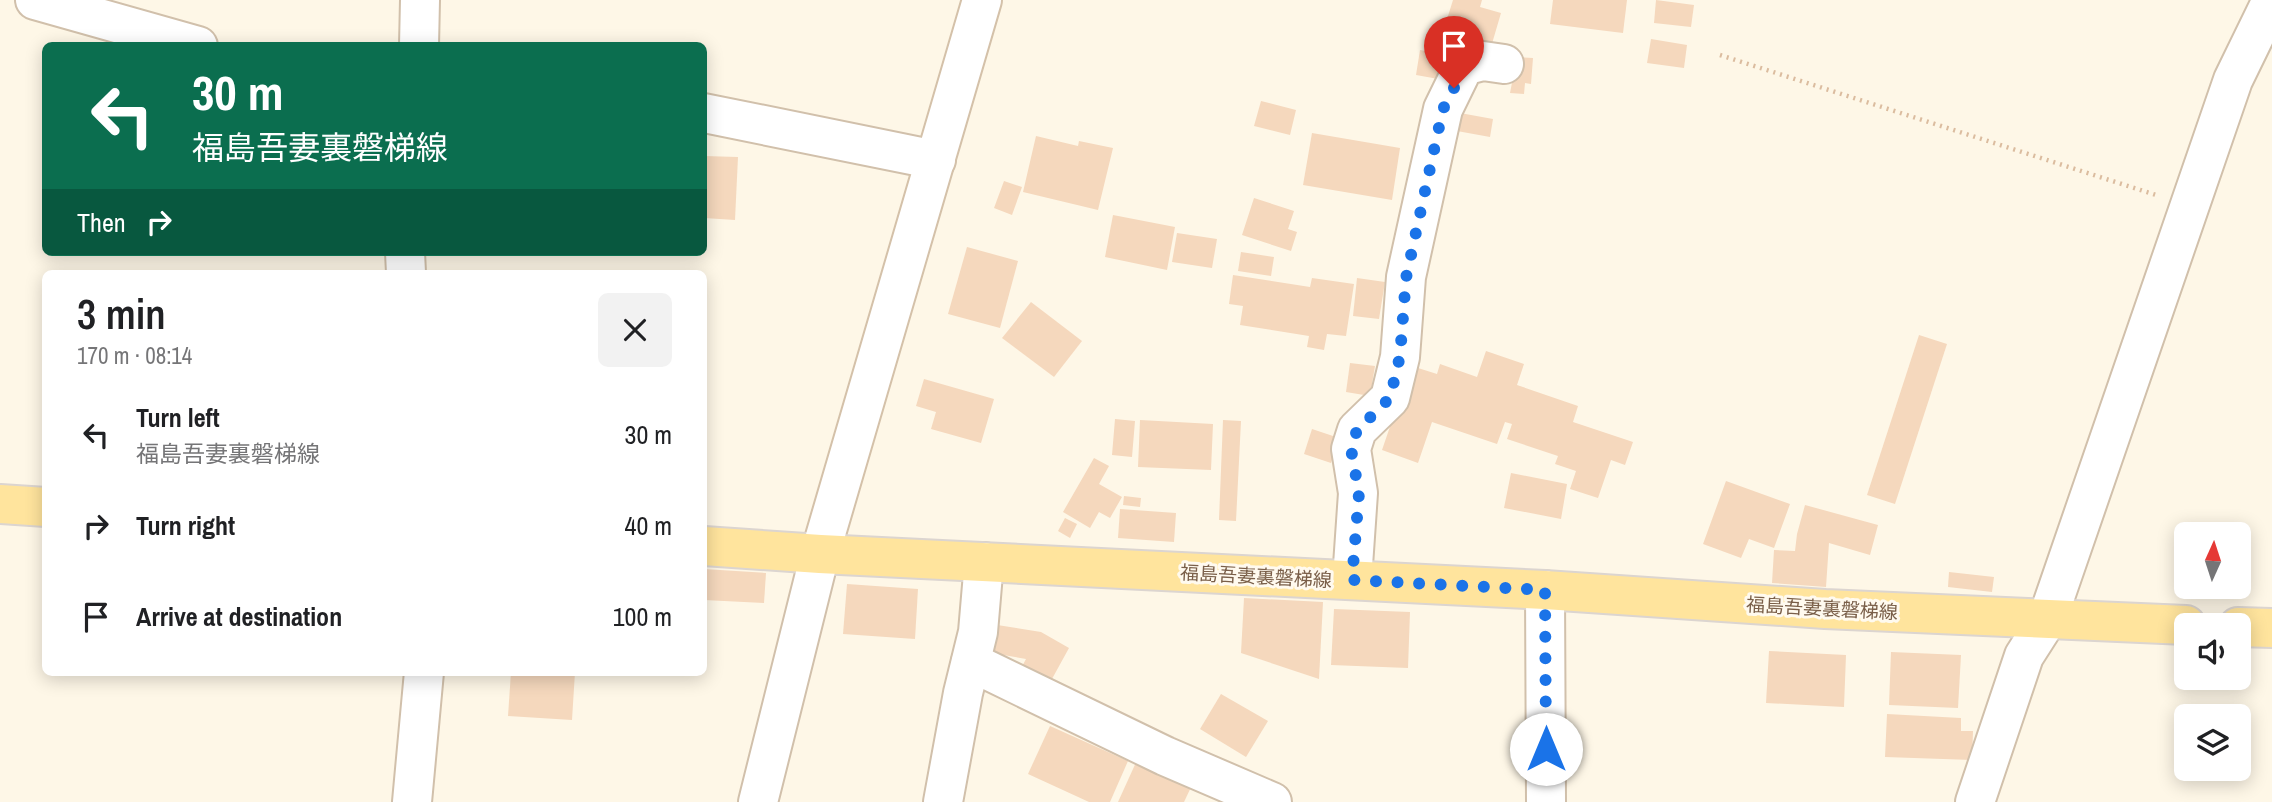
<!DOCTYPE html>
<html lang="en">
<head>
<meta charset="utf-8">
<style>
	body { margin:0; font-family:"Archivo Narrow","Noto Sans JP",sans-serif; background:#f2f2f2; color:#202124; height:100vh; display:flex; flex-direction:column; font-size:26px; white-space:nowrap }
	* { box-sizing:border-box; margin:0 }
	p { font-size:23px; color:#757577 }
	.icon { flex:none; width:38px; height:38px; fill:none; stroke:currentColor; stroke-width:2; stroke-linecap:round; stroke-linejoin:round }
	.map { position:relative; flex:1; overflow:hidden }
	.sheet { position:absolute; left:42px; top:270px; width:665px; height:406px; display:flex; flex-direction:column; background:#fff; border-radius:10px; box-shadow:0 4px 18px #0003 }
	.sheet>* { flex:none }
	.top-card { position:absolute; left:42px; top:42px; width:665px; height:214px; border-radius:10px; box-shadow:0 4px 18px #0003; background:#0b6e4f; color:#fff; overflow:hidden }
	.needle { width:46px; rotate:3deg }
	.controls { position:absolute; left:2174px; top:522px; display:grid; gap:14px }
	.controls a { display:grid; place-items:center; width:77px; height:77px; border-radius:10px; background:#fff; box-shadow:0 4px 18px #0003; font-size:35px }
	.pin { position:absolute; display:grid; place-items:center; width:60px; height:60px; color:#fff; margin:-72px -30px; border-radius:50% 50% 50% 0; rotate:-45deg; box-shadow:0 0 7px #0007 }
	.pin .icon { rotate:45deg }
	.me { position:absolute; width:77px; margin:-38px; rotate:0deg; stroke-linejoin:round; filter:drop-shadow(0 0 5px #0008) }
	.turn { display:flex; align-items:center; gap:24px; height:147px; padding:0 35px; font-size:32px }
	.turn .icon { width:91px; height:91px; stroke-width:2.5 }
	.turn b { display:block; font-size:49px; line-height:60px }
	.then { display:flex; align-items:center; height:66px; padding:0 35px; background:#0003; gap:14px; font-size:26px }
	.round { display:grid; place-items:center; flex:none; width:74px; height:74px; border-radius:10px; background:#f2f2f2 }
	.head { display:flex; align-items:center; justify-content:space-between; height:119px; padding:0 35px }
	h1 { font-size:42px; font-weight:600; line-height:52px }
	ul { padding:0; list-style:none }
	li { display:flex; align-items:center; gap:21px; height:91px; padding:0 35px }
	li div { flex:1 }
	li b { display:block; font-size:26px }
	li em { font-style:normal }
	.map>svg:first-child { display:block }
</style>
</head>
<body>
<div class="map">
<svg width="2272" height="802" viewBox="0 0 2272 802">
	<rect width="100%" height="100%" fill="#fef7e7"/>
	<!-- building -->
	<g fill="#f5d8bd">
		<path d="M1453,0H1482L1480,7L1501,13L1491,47L1443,32Z"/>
		<path d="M1553,0H1627L1623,33L1550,24Z"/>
		<path d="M1656,0L1694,5L1691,27L1654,23Z"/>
		<path d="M1651,39L1687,45L1684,68L1647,63Z"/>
		<path d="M1420,50L1448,55L1444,80L1416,75Z"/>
		<path d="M1517,57L1533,58L1531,84L1525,83L1524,94L1510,93Z"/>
		<path d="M1261,101L1296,110L1290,135L1254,126Z"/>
		<path d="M1460,113L1493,119L1490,137L1457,131Z"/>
		<path d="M1312,133L1400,148L1392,200L1303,185Z"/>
		<path d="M1036,136L1078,146L1079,141L1113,148L1098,210L1023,192Z"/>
		<path d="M704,156L738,157L735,220L704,218Z"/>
		<path d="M1004,181L1022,187L1012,215L994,208Z"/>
		<path d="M1254,198L1294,211L1288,229L1297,232L1291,251L1242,235Z"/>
		<path d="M1113,215L1175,227L1167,270L1105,257Z"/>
		<path d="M1177,233L1217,239L1212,268L1172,262Z"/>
		<path d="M967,247L1018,261L1000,328L948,314Z"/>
		<path d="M1241,252L1274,257L1271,276L1238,271Z"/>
		<path d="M1233,275L1310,287L1312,278L1354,284L1346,336L1327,334L1324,350L1307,347L1309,336L1240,325L1243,306L1229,304Z"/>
		<path d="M1357,278L1385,282L1379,319L1353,316Z"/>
		<path d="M1031,302L1082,341L1054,377L1002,338Z"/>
		<path d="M1919,335L1947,344L1895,504L1867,495Z"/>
		<path d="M1486,351L1524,364L1517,385L1578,406L1573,422L1633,442L1625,465L1611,460L1598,498L1570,489L1576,471L1555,464L1558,456L1507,439L1512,424L1505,422L1497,444L1432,422L1418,463L1382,450L1395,412L1402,414L1418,368L1437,374L1440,364L1477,377Z"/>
		<path d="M1350,363L1375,366L1370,396L1346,392Z"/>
		<path d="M924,379L994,399L981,443L931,429L936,412L916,406Z"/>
		<path d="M1115,419L1135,421L1132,457L1112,455Z"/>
		<path d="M1140,420L1213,424L1211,470L1138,467Z"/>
		<path d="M1223,420L1241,421L1236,521L1219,520Z"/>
		<path d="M1312,429L1339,438L1331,463L1304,454Z"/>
		<path d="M1094,458L1109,466L1099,484L1122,497L1110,518L1099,512L1090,528L1063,512Z"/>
		<path d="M1511,473L1567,484L1561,519L1504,508Z"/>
		<path d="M1726,481L1790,504L1774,548L1749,539L1741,558L1703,544Z"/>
		<path d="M1124,496L1141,498L1140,507L1123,505Z"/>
		<path d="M1805,505L1878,525L1870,555L1829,543L1826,587L1772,583L1774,550L1795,551L1797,534Z"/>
		<path d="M1120,509L1176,513L1174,542L1118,538Z"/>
		<path d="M1065,518L1077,524L1070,538L1058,531Z"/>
		<path d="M704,569L766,573L764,603L704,600Z"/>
		<path d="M1949,572L1994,577L1992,592L1948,587Z"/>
		<path d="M847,584L918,589L915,639L843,634Z"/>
		<path d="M1244,598L1323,602L1319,679L1241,653Z"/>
		<path d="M1334,609L1410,612L1408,668L1331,665Z"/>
		<path d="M991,624L1041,632L1069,648L1047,688L1019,672L1026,659L986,652Z"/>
		<path d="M1769,651L1846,655L1844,707L1766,703Z"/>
		<path d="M1891,652L1961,655L1958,708L1889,705Z"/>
		<path d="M511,672H575L572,720L508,716Z"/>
		<path d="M1221,694L1268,721L1246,757L1200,729Z"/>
		<path d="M1887,714L1961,718V731H1973L1972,760L1885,757Z"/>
		<path d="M1050,726L1128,761L1110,802H1089L1028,774Z"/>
		<path d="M1138,758L1193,783L1184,802H1118Z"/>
	</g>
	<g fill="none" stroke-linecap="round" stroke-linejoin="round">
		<defs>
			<g id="street">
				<path d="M35,0L198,46"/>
				<path d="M419,46L420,0"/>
				<path d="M704,113L936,160"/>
				<path d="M405,252L406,273"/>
				<path d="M1352,580L1358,493L1351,449L1357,430L1390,398L1400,357L1406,277L1443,109L1464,66L1483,61L1504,64"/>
				<path d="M1545,590L1546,802"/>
				<path d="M971,662L1165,756L1272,802"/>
				<path d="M412,802L424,672"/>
				<path d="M758,802L820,554"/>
				<path d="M943,802L963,693L978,632L984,562"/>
				<path d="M1975,802L2024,656L2047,620L2233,80L2272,0"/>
			</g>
			<path id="secondary" d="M820,554L982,0"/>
			<g id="primary">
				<path d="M0,504L46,507"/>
				<path d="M704,546L820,554L1545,590L1825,609L2186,625"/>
				<path d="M2238,627L2272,628"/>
			</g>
		</defs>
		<!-- street casing -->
		<use href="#street" stroke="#d1c0ab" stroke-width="42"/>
		<!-- secondary casing -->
		<use href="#secondary" stroke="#d4c1a9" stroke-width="42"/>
		<!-- primary casing -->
		<use href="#primary" stroke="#dcd5d0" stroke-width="42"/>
		<!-- path -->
		<path stroke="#dbbc9f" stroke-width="4.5" stroke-dasharray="2 5" stroke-linecap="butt" d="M1720,55L2156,195"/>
		<!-- street -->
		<use href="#street" stroke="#fff" stroke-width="38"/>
		<!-- secondary -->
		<use href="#secondary" stroke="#fff" stroke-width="38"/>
		<!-- primary -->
		<use href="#primary" stroke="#ffe49d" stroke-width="38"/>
	</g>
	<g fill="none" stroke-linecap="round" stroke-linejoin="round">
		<!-- route -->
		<path stroke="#1a73e8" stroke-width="12" stroke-dasharray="0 21.6" d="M1454,88L1443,109L1406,278L1400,356L1390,398L1357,430L1351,449L1359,493L1352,580L1545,590L1546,749"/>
	</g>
	<g text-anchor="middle" stroke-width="6" stroke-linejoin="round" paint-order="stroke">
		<!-- street labels -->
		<g font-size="19" fill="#7a5f49" stroke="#fffaef">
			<text transform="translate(1256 576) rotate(3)" y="7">福島吾妻裏磐梯線</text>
			<text transform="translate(1822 608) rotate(3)" y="7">福島吾妻裏磐梯線</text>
		</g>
	</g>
</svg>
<div class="controls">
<a><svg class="needle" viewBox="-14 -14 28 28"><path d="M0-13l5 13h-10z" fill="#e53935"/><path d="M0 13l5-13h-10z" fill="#757577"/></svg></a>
<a><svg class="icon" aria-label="sound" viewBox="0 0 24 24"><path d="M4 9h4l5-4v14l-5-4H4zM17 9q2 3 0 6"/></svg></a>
<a><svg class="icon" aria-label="layers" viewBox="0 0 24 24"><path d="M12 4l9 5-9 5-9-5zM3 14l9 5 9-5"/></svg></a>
</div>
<div class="pin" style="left:1454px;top:88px;background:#d93025"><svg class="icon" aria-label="arrive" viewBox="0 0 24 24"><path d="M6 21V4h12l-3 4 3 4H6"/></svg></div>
<svg class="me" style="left:1546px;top:749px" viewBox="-20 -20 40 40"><circle r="19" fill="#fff"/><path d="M0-13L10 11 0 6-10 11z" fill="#1a73e8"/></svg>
<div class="top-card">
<div class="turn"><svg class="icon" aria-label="left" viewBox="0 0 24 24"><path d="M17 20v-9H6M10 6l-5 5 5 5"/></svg><div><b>30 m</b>福島吾妻裏磐梯線</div></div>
<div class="then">Then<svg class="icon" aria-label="right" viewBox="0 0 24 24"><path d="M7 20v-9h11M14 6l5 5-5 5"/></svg></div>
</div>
<section class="sheet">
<div class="head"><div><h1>3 min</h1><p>170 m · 08:14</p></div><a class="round"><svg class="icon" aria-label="close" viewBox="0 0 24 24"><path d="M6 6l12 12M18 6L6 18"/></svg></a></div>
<ul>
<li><svg class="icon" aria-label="left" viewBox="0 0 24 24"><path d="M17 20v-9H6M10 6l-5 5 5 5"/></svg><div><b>Turn left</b><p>福島吾妻裏磐梯線</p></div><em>30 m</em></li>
<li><svg class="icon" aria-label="right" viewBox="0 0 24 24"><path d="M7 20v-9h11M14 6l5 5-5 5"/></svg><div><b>Turn right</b></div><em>40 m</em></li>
<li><svg class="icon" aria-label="arrive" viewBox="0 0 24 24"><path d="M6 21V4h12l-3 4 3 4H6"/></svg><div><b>Arrive at destination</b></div><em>100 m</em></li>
</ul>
</section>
</div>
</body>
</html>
